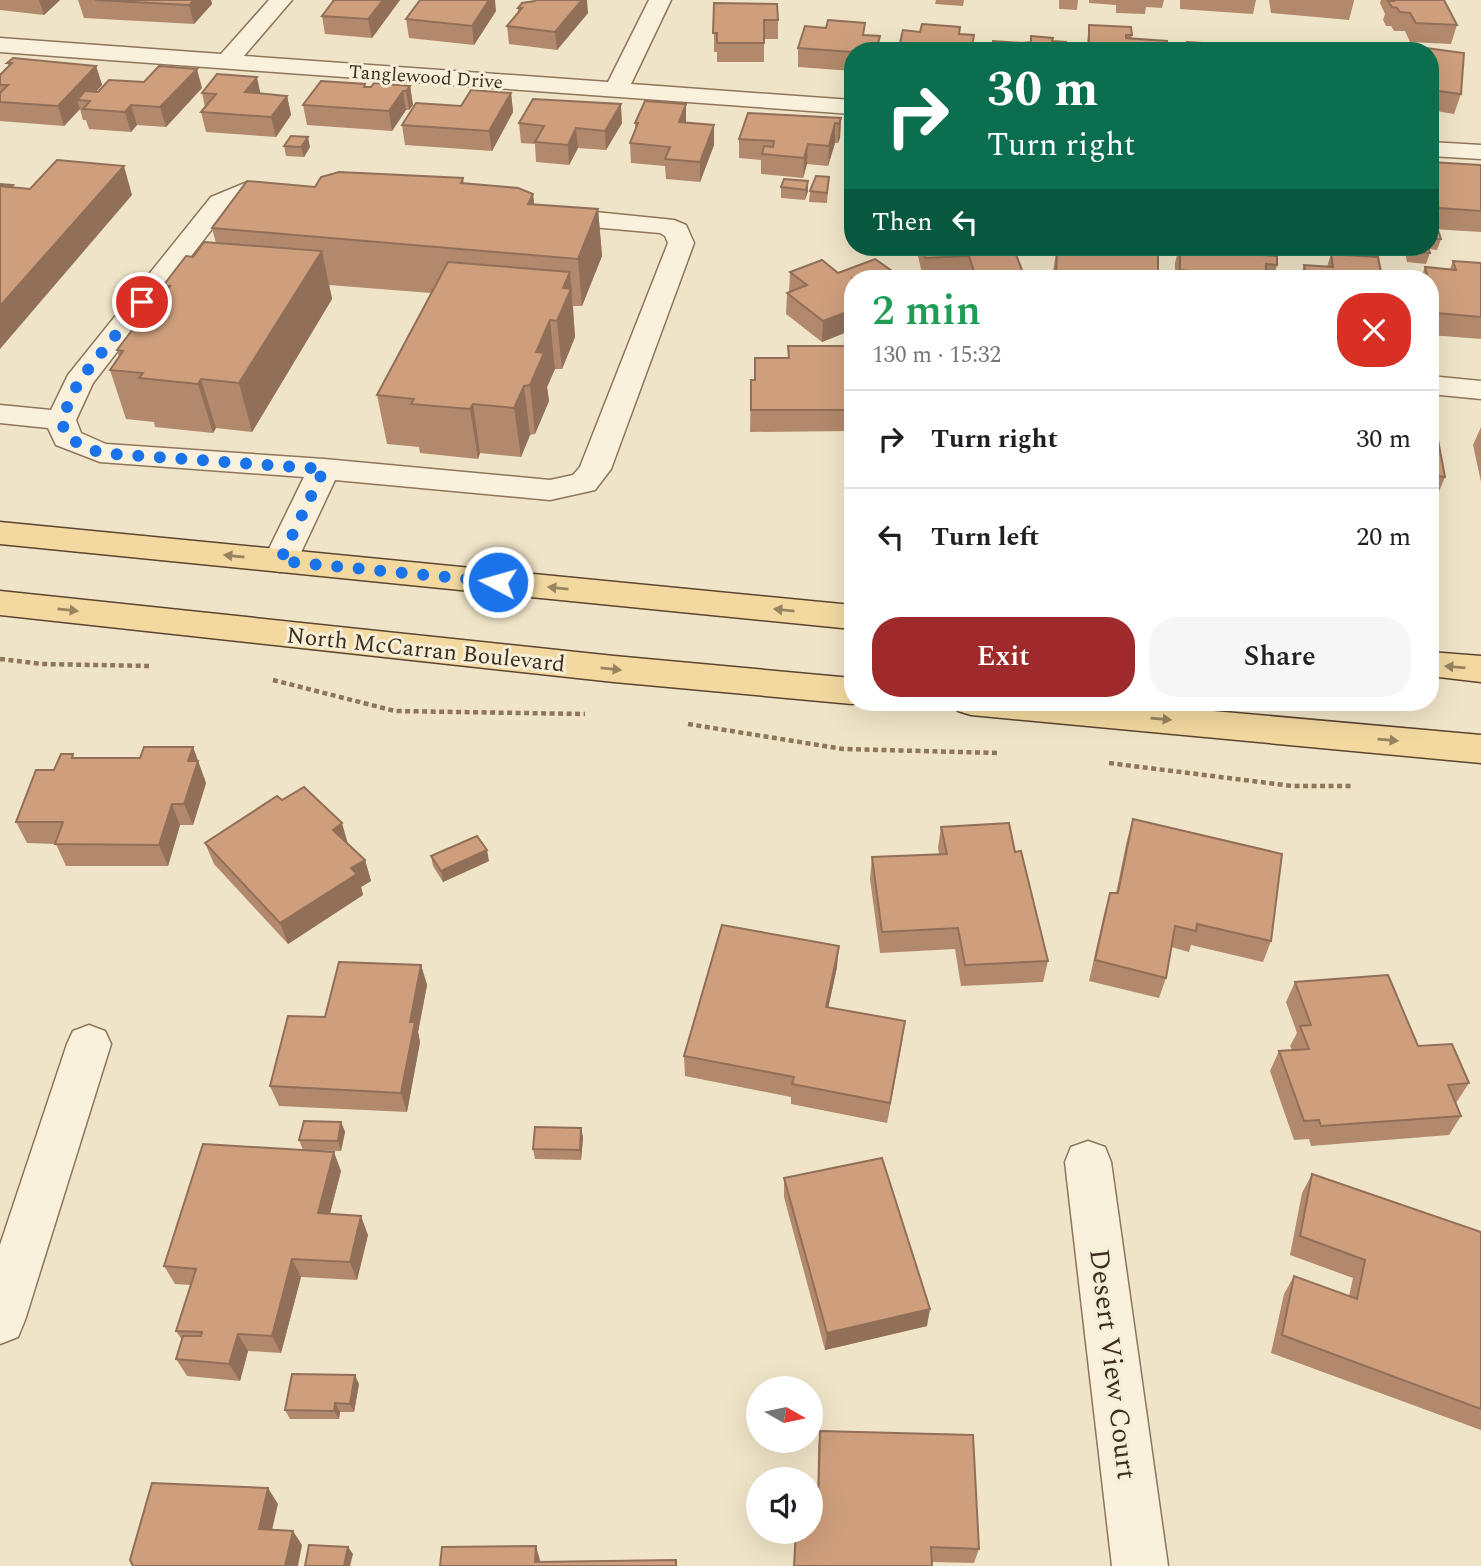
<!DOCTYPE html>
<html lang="en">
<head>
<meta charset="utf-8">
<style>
	body { margin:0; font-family:Spectral,serif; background:#f6f6f6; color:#202124; height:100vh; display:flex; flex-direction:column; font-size:26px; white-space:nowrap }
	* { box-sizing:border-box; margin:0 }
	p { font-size:23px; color:#757577 }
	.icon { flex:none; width:38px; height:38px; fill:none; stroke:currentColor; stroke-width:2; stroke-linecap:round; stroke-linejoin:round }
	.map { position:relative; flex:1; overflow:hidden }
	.panel { position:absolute; left:844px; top:270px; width:595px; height:441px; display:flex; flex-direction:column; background:#fff; border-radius:28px; box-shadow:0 7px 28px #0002 }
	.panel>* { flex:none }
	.top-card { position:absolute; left:844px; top:42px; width:595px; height:214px; border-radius:28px; box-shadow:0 7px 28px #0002; background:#0b6e4f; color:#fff; overflow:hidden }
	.needle { width:46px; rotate:99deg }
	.controls { position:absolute; left:746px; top:1376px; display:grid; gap:14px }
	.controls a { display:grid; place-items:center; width:77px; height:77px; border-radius:50%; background:#fff; box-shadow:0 7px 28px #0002; font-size:35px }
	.pin { position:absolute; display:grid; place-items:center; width:60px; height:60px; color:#fff; margin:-30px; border:4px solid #fff; border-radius:50%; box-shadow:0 2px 7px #0007 }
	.me { position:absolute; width:77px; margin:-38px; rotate:276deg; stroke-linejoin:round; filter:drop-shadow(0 0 5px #0008) }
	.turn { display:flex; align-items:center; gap:24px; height:147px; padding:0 28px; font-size:32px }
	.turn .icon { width:91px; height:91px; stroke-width:2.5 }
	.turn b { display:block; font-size:49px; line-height:60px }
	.then { display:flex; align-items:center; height:66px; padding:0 28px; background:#0003; gap:14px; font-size:26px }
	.round { display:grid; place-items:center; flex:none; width:74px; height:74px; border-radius:28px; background:#f6f6f6 }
	.head { display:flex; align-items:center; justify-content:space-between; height:119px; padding:0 28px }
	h1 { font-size:42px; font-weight:600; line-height:52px; color:#1e9e55 }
	.primary-button { display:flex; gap:14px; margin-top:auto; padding:14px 28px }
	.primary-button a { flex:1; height:80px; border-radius:28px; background:#9e2a2b; color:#fff; font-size:28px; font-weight:600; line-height:80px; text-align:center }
	.primary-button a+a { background:#f6f6f6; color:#202124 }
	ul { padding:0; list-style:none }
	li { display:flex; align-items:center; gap:21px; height:98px; padding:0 28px; border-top:2px solid #e0e0e0 }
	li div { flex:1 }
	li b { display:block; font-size:26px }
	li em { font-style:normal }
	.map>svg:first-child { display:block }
</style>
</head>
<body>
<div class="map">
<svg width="1481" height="1566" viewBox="0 0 1481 1566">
	<rect width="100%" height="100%" fill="#f0e4c8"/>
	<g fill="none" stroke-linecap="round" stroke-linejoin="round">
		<defs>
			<g id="minor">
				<path d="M269,0H292L244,56L608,82L649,0H671L631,84L852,100V114L0,52V38L221,54Z"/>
				<path d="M1430,142L1481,145V159L1430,156Z"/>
				<path d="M245,183L297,187L301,192L297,197L249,199L229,207L93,383L76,420L81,433L106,444L324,459L550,480L573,475L580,467L668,243L665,236L660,233L546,223L537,221L533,215L537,209L546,207L674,220L686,225L694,243L611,469L595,490L550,500L335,480L297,561L292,569L280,572L268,569L263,561L304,477L100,462L56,445L48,428L0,423V405L51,410L68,375L211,197Z"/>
				<path d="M1430,376L1481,381V399L1430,394Z"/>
				<path d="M89,1025L105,1031L111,1044L25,1320L18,1337L0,1344V1245L67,1044L73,1031Z"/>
				<path d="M1088,1141L1105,1147L1111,1162L1168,1566H1112L1065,1162L1071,1147Z"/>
			</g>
			<g id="major">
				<path d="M0,522L852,605V629L0,544Z"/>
				<path d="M0,591L614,656L852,678V702H859L852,704L614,682L0,615Z"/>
				<path d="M1430,652L1481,656V682L1430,676Z"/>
				<path d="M953,702H1112L1481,735V763L971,715L958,711Z"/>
			</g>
		</defs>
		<!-- minor casing -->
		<use href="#minor" stroke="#8d765c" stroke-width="3"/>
		<!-- major casing -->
		<use href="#major" stroke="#5b4430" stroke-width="3"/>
		<!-- path -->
		<g stroke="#8d765c" stroke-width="4.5" stroke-dasharray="5 3.5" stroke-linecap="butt">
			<path d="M0,659L42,664L149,666"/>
			<path d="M273,680L395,711L585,714"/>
			<path d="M688,724L843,749L999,753"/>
			<path d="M1109,763L1292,786H1354"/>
		</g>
		<!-- minor -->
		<use href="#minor" fill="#faf1dc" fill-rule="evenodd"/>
		<!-- major -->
		<use href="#major" fill="#f3d9a0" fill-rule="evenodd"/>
	</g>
	<!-- wall -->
	<g fill="#b2896c">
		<path d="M0,0H60L44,15L0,10Z"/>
		<path d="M78,0H211L212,4L194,24L84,18Z"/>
		<path d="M332,0H400L372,38L325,34L322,16L333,2Z"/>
		<path d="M936,0H964L963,6L935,4Z"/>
		<path d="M1059,0H1078L1077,10L1059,9Z"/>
		<path d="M1089,0H1164L1162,8L1146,7L1145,14L1116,13V5L1089,3Z"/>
		<path d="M1180,0H1256L1253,14L1180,9Z"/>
		<path d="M1269,0H1354V1L1349,20L1271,13Z"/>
		<path d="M1381,0H1444L1457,25L1451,44L1410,42L1405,31H1394L1391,26H1386L1383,20L1385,14L1380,3Z"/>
		<path d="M535,1L588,13L557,50L509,44L507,26L518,13V8Z"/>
		<path d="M714,3L778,20V39H764V62H717V52H714Z"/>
		<path d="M496,11L474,45L409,38L406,19Z"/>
		<path d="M1089,25L1132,35L1131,39L1168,51H1086Z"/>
		<path d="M864,35L852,51V71L798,67V48Z"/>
		<path d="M1404,45L1464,53L1461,94L1454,114L1430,110V51H1402Z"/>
		<path d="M7,63L96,66L102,85L96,92L202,88L166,127L137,125L131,132L89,129L86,120H83L80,109L64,126L0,121V75L9,67Z"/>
		<path d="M410,86L413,105L409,110H406L392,131L307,125L303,105L366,87Z"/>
		<path d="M202,93L260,94L287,96L291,115L276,137L206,132L201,112L205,107Z"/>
		<path d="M511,93L513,112L492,151L405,145L402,125L461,106Z"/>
		<path d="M841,118L840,138L838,143H835L828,166L807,164L803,178L761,174V160L739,158V139Z"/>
		<path d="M519,123H622L606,150L578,148L569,165L536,162L535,144L521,143Z"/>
		<path d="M635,123H686L714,125V145L700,182L666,179L665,166L631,163L630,143L635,131Z"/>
		<path d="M284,146L310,147L304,157L286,156Z"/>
		<path d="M1430,162L1481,165V232L1432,229L1430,223Z"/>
		<path d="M829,177L827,203L809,202L810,191Z"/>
		<path d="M463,178L464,183L533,194L534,204L598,209L602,256L582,306H573L575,337L562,369H555L547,387L549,401L535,434L530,435L521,457L480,453L478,459L420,453L419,447L387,444L377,395L431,293L329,285L332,299L252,432L216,428L213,433L155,427L154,422L126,419L110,370L119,357L117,350L147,317L165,292L163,286L193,257L216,243L212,228L315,187Z"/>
		<path d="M808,181V191L805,200L781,198V187Z"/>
		<path d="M1430,230L1441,239L1437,250L1429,249L1430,253L1426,264L1407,262L1405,252L1406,247H1430Z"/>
		<path d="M916,247H1009L1025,278H967L966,277L923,278Z"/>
		<path d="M1057,247L1112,248L1163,278H1052Z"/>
		<path d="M1179,247H1261L1262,255L1277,265L1275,273L1286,278H1175V263Z"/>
		<path d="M1340,247H1375L1376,249L1374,257L1381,272L1410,278H1300L1304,265L1327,267L1331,254L1341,255Z"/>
		<path d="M1453,261L1481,263V339L1430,335V278H1421L1425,267L1450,269Z"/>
		<path d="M790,272L838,273L852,278V330L822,342L786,314L787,293L789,292Z"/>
		<path d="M852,344V431L750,432L751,380H755L788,358V346H845Z"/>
		<path d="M1481,427V482L1473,445Z"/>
		<path d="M1430,439L1445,477L1436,499L1430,498Z"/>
		<path d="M193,747L206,783L193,825H180L168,866H66L56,844L27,843L16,822L54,770L74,758H140Z"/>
		<path d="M282,800L348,844L365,860L371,881L361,887L363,895L288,944L214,864L205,843Z"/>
		<path d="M1133,819L1271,941L1263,962L1191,945L1189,952L1171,947L1166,978L1159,998L1089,981L1104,914L1110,893H1116L1127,840Z"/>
		<path d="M941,827L1015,852L1048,961L1043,982L961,986L955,949L880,953L870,879L872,857L939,854L938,848Z"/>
		<path d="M431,856L489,861L443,882L433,866Z"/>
		<path d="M421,965L427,985L418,1032L420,1042L407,1112L279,1106L270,1086L325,1017Z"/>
		<path d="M837,967L828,1008L905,1021L887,1123L791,1104V1097L685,1076L684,1056Z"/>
		<path d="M1295,982L1418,1046L1469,1083L1456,1103L1461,1116L1449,1135L1311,1146L1309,1139L1294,1140L1270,1071L1279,1051L1292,1050L1290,1046L1297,1033L1286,1002Z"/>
		<path d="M341,1122L345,1132L341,1151L303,1150L299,1140Z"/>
		<path d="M581,1128L583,1138L581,1160L535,1159L533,1149Z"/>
		<path d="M341,1171L330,1214L368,1235L357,1280L301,1277L281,1353L248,1351L240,1381L187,1376L176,1359L182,1340L176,1331L191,1285L175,1284L164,1266Z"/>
		<path d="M1312,1174L1481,1232V1430L1271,1353L1284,1294L1294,1276L1349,1296L1353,1278L1290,1255L1302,1193Z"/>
		<path d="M784,1178L927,1326L825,1350L784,1197Z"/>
		<path d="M359,1384L354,1412H340L339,1419H290L285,1410Z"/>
		<path d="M820,1431L979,1549L974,1563L932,1562V1566H794L795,1531L817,1514L818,1447Z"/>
	</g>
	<!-- shaded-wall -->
	<g fill="#916f58">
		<path d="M39,0H60L44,15Z"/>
		<path d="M194,0H211L212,4L194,24L189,5Z"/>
		<path d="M383,0H400L372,38L368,19Z"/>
		<path d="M489,0H495L496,11L474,45L472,26Z"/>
		<path d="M582,0H587L588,13L557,50L555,32Z"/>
		<path d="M96,66L102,85L87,101L77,100L80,109L64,126L58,106Z"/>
		<path d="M197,69L202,88L166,127L160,107Z"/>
		<path d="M257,77L261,96L245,92Z"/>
		<path d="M410,86L413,105L409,110L406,91Z"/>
		<path d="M403,91L406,110L392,131L389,111Z"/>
		<path d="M511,93L513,112L492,151L489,131Z"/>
		<path d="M287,96L291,115L276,137L271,117Z"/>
		<path d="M621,104L622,123L606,150L605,131Z"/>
		<path d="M686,104V124L679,122Z"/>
		<path d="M131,105L137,125L131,132L125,112Z"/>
		<path d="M841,118L840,138L838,143L839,124Z"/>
		<path d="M835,123V143L828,166L829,146Z"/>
		<path d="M714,125V145L700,182V162Z"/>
		<path d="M576,128L578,148L569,165L568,145Z"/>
		<path d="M308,137L310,147L304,157L301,147Z"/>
		<path d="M808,144L807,164L803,178L804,158Z"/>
		<path d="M124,166L132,195L0,349V306Z"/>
		<path d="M808,181V191L805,200L806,190Z"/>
		<path d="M533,194L538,241L528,204Z"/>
		<path d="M598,209L602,256L582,306L578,259Z"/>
		<path d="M322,251L332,299L252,432L239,383Z"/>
		<path d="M570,272L575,337L562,369L557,321L563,288Z"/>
		<path d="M852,310V330L822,342L823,321Z"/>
		<path d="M550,320L555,369L547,387L549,401L535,434L530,385L536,352Z"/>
		<path d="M201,379L216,428L213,433L198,384Z"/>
		<path d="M524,386L530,435L521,457L514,408Z"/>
		<path d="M473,404L480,453L478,459L470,409Z"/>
		<path d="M193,747L206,783L193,825L184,804L188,761Z"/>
		<path d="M172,804L180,825L168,866L159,845Z"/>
		<path d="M342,823L348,844L333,830Z"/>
		<path d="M487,850L489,861L443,882L441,871Z"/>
		<path d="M365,860L371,881L361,887L363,895L288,944L280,923L351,868Z"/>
		<path d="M839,946L837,967L824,1028L826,1007Z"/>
		<path d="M421,965L427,985L418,1032L420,1042L407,1112L401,1093L410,1022Z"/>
		<path d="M905,1021L902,1042L887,1123L890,1103Z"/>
		<path d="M341,1122L345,1132L341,1151L338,1141Z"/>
		<path d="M581,1128L583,1138L581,1160L580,1150Z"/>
		<path d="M334,1152L341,1171L325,1232L318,1213Z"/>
		<path d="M361,1216L368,1235L357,1280L350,1262Z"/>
		<path d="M292,1259L301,1277L281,1353L272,1336Z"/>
		<path d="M930,1309L927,1326L825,1350L827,1333Z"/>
		<path d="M238,1334L248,1351L240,1381L229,1364Z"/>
		<path d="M355,1375L359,1384L354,1412L350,1404Z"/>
		<path d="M335,1403L340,1412L339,1419L334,1411Z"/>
		<path d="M268,1488L278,1504L269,1543L259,1529Z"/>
		<path d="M293,1531L302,1545L298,1566H285Z"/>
		<path d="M536,1546L540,1560V1566L535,1562Z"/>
		<path d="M348,1547L353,1554L350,1566H344Z"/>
	</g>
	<!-- building -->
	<g fill="#cf9f7d" stroke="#916f58" stroke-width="2">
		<path d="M95,0H194L189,5Z"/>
		<path d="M334,0H383L368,19L322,16Z"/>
		<path d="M420,0H489L472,26L406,19Z"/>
		<path d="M536,0H582L555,32L507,26L522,8H518L522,3L535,1Z"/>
		<path d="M1392,0H1444L1457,25L1416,23L1410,13L1400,12L1397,8L1392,7L1388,1H1393Z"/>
		<path d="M714,3L777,4L778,20H764V43H717V33H713Z"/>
		<path d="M828,20L865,23L863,35L880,36L876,51H852V52L798,48L805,26L826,28Z"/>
		<path d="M922,24L960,27L959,34L974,35L971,51H898L903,30L920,32Z"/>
		<path d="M1089,25L1131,27L1132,35H1126V38L1167,41L1168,51H1089Z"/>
		<path d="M1031,36L1053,38L1052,41L1066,42L1065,49H1071V51H992L993,41L1022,43L1031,42Z"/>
		<path d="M1187,42L1232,45V51H1187Z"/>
		<path d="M1404,45L1464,53L1461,94L1430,90V51H1403Z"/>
		<path d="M13,58L96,66L58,106L0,102V93L8,85H0V75L12,63H7Z"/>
		<path d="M159,66L197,69L160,107L131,105L125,112L83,109L90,101L77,100L85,91L98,92L109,80L144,82Z"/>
		<path d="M217,74L257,77L245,92L287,96L271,117L201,112L216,94L202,93Z"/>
		<path d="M321,81L365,84L364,87H371L374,83L410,86L406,91H403L389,111L303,105Z"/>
		<path d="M471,90L511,93L489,131L402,125L416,103L461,106Z"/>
		<path d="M533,99L621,104L605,131L576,128L568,145L535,142L544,126L519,123Z"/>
		<path d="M645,101L686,104L679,122L714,125L700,162L665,159L670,147L630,143L638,123H635Z"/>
		<path d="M748,113L841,118L839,124L835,123L829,146L808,144L804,158L762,154L764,146L773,147L774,141L739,139Z"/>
		<path d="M291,136L308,137L301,147L284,146Z"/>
		<path d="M57,160L124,166L0,306V186L30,189Z"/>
		<path d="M1430,162L1481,165V211L1439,208L1432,190H1430Z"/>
		<path d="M339,172L463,178L461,183L518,188L533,194L528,204L598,209L578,259L212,228L247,181L315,187L321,177Z"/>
		<path d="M816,176L829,177L827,193L810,191Z"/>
		<path d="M784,179L808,181L806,190L781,187Z"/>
		<path d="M0,184L13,185L11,187L0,186Z"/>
		<path d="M1430,230H1438L1441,239H1430Z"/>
		<path d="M204,242L322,251L239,383L201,379L198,384L139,378L143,373L110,370L123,351L117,350L142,317H147L170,286H163L186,256L193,257Z"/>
		<path d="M922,247H1009L1011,252H1015L1025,278H976L969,256L925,258Z"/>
		<path d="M1057,247H1112V248L1158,251V275L1163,276V278H1053V273L1056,274Z"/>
		<path d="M1180,247H1261L1262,255L1277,256V265L1266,264V272L1286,274V278H1238V276L1180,270Z"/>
		<path d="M1345,247H1375L1376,249L1345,248Z"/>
		<path d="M1410,247H1428L1430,253L1411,252Z"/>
		<path d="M1331,254L1378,257L1381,272L1409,274L1410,278H1306L1304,265L1333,267Z"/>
		<path d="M875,259L902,278H852V310L823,321L787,293L807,285L790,272L822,260L838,273Z"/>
		<path d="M1453,261L1481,263V317L1436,313L1430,287V278H1428L1425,267L1456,270Z"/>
		<path d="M448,262L570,272L563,288L571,289L557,321L550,320L536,352L544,353L530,385L524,386L514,408L473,404L470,409L411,404L414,399L377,395Z"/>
		<path d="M845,344H852V410H751V380H755V358H789L788,346H846Z"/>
		<path d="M1430,439L1438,440L1445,477L1430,475Z"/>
		<path d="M144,747H193L188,761H198L184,804H172L159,845L55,844L63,822H16L36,770H54L61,754H73L72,758H140Z"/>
		<path d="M304,787L342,823L333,830L365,860L351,868L357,874L280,923L205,843L277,796L282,800Z"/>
		<path d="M1133,819L1282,854L1271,941L1197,924L1196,931L1175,926L1166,978L1095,960L1110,893H1118Z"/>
		<path d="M1009,823L1015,852L1021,851L1048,961L965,965L958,928L882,932L872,857L947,854L941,827Z"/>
		<path d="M477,836L487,850L441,871L431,856Z"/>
		<path d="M722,925L839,946L826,1007L905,1021L890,1103L792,1084L794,1077L684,1056Z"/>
		<path d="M339,962L421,965L410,1022H415L401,1093L270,1086L288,1016L325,1017Z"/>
		<path d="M1388,975L1418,1046L1452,1044L1469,1083L1448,1085L1461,1116L1321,1126L1319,1120L1304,1121L1279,1051L1309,1049L1300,1026L1311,1025L1295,982Z"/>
		<path d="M304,1121L341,1122L338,1141L299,1140Z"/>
		<path d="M535,1127L581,1128L580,1150L533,1149Z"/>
		<path d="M203,1144L334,1152L318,1213L361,1216L350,1262L292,1259L272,1336L238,1334L229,1364L176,1359L183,1336H201L202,1332L176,1331L196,1269L164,1266Z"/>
		<path d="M882,1158L930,1309L827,1333L784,1178Z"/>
		<path d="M1312,1174L1481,1232V1409L1282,1335L1294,1276L1357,1299L1365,1260L1300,1236Z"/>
		<path d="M292,1374L355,1375L350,1404L335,1403L334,1411L285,1410Z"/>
		<path d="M820,1431L973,1435L979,1549L931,1547L932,1566H794L796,1531H810V1516L818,1513Z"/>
		<path d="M152,1483L268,1488L259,1529L293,1531L285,1566H133L130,1560Z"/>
		<path d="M309,1545L348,1547L344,1566H305Z"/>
		<path d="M536,1546L535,1562L676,1560V1566H440L442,1547Z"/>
	</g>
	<!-- one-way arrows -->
	<defs><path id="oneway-solid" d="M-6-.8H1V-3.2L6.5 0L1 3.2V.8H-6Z" transform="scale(1.75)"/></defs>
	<g fill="#988460">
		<use href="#oneway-solid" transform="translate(234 556) rotate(-174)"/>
		<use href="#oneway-solid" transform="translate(558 588) rotate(-174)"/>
		<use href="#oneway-solid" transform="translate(68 610) rotate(6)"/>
		<use href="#oneway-solid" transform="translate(784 610) rotate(-174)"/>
		<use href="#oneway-solid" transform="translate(1455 667) rotate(-175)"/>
		<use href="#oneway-solid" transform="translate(611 669) rotate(6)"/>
		<use href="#oneway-solid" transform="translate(1161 719) rotate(5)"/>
		<use href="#oneway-solid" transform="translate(1388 740) rotate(5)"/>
	</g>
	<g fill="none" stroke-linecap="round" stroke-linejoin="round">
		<!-- route -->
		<path stroke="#1a73e8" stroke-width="12" stroke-dasharray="0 21.6" d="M142,302L79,381L61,420L67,438L100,453L324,469L280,561L498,582"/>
	</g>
	<g text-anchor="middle" stroke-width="6" stroke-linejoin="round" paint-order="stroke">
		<!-- far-street labels -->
		<g font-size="19" fill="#3d2e20" stroke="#f7eed8">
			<text transform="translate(426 76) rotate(4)" y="7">Tanglewood Drive</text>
		</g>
		<!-- street labels -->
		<g font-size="23" fill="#3d2e20" stroke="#f7eed8">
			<text transform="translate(426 649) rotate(6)" y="8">North McCarran Boulevard</text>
		</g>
		<!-- near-street labels -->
		<g font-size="28" fill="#3d2e20" stroke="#f7eed8">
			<text transform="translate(1114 1364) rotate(83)" y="10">Desert View Court</text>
		</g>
	</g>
</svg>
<div class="controls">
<a><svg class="needle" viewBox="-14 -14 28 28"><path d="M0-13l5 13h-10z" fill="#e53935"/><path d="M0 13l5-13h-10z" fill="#757577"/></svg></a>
<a><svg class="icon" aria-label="sound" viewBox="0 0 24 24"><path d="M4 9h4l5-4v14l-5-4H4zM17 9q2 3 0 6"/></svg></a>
</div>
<div class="pin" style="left:142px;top:302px;background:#d93025"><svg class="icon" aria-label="arrive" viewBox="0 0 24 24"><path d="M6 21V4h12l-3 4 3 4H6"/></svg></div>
<svg class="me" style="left:498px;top:582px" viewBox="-20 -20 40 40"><circle r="17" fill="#1a73e8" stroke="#fff" stroke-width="3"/><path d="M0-11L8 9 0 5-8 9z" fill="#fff"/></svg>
<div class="top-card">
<div class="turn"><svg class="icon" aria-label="right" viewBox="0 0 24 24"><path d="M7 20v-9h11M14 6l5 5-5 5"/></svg><div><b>30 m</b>Turn right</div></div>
<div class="then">Then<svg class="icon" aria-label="left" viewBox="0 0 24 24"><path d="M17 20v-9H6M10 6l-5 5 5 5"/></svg></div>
</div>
<section class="panel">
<div class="head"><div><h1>2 min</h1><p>130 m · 15:32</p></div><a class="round" style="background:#d93025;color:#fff"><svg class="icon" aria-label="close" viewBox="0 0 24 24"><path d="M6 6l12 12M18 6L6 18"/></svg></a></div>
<ul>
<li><svg class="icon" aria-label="right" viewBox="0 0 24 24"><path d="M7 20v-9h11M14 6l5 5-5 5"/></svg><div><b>Turn right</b></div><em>30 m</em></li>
<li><svg class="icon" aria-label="left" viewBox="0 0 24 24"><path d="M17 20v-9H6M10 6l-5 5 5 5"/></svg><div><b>Turn left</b></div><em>20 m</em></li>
</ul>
<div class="primary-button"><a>Exit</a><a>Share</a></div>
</section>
</div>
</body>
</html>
